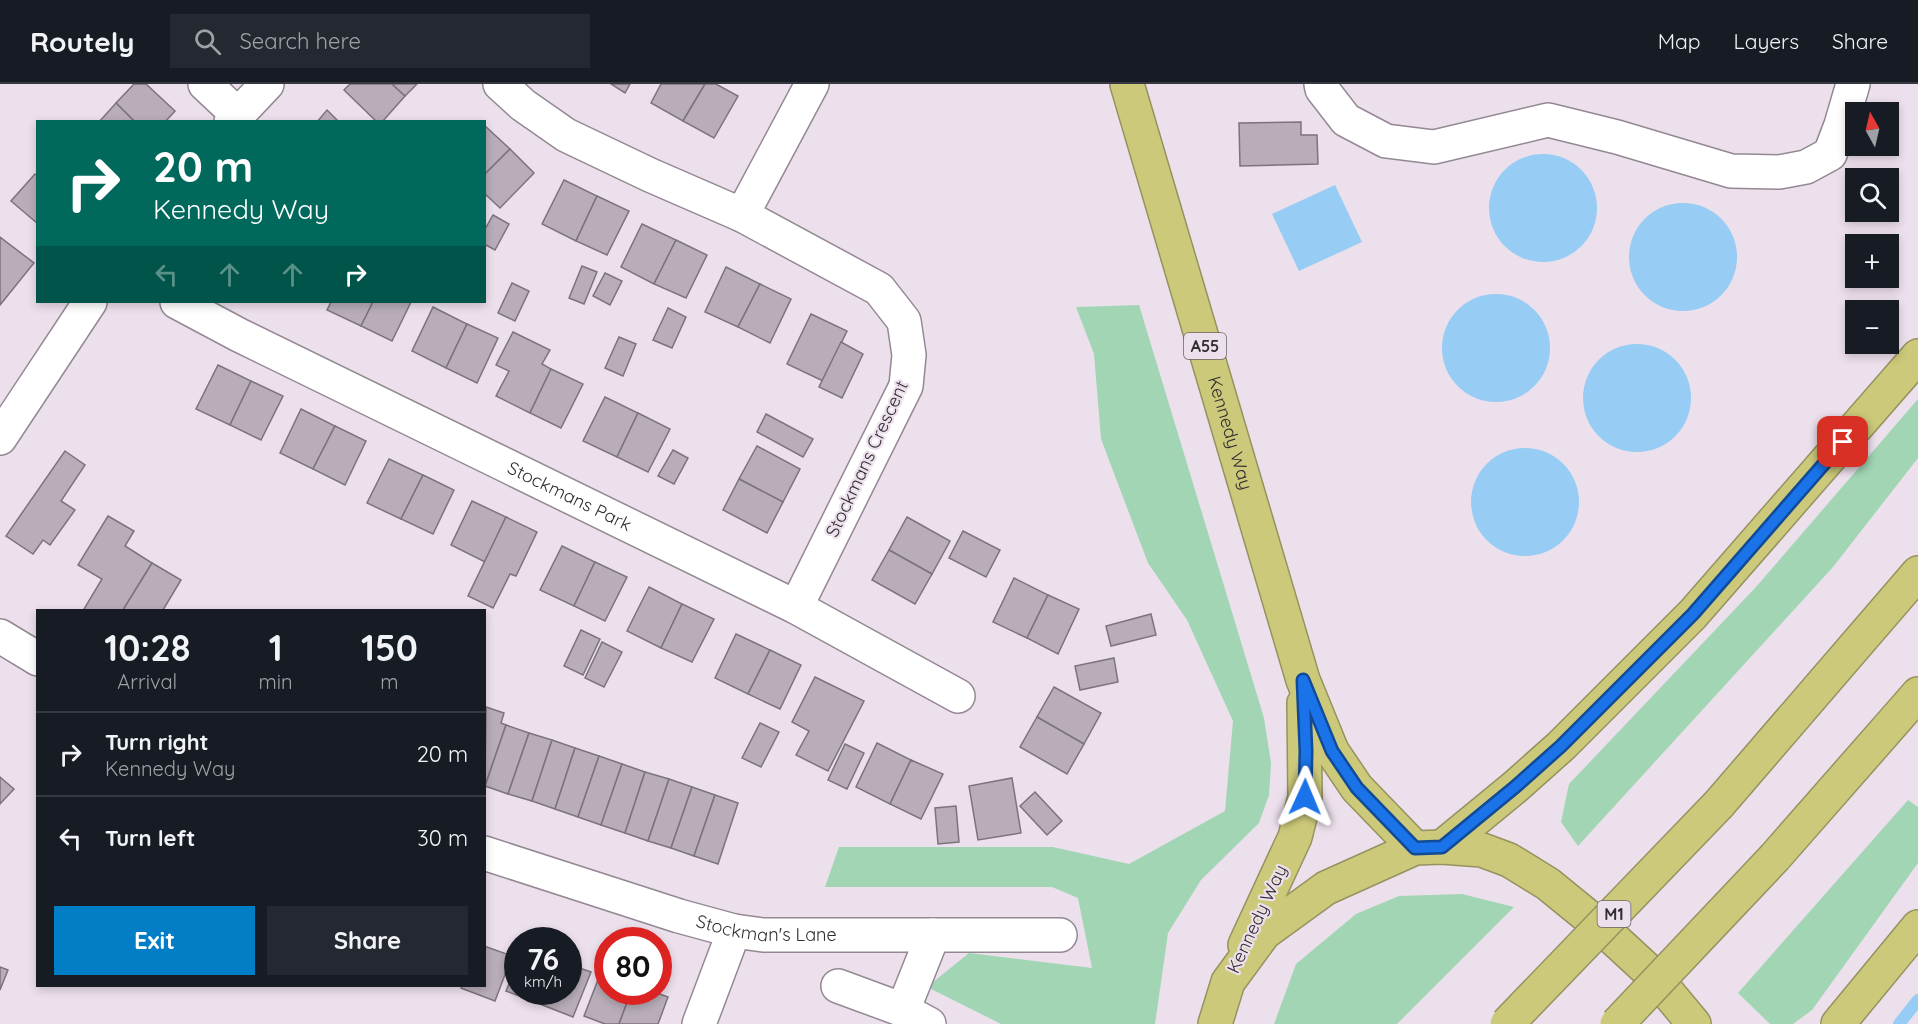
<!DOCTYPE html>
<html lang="en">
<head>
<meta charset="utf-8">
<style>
	body { margin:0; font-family:Quicksand,sans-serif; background:#242831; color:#f1f3f6; height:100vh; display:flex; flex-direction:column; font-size:22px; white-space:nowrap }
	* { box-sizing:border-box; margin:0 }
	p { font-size:20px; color:#9ea1a6 }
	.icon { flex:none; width:33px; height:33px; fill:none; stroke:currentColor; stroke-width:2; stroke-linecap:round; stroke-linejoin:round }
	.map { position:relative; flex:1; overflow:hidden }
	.panel { position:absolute; left:36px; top:525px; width:450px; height:378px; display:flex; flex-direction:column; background:#171b24; border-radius:0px; box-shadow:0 3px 9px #0003 }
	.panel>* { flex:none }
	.banner { position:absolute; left:36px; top:36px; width:450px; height:183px; border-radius:0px; box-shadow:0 3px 9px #0003; background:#00695c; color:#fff; overflow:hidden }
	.needle { width:39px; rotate:352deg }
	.buttons { position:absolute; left:1845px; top:18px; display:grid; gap:12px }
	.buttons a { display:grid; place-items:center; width:54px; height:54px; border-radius:0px; background:#171b24; box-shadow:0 3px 9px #0003; font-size:30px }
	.speed { position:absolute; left:504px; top:843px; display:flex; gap:12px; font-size:30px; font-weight:700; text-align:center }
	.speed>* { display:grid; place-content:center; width:78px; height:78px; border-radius:50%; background:#171b24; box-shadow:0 3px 9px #0003; line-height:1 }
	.speed small { font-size:15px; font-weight:400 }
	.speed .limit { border:9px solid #d22; background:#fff; color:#111 }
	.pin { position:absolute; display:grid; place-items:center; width:51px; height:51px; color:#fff; margin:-26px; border-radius:12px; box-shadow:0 3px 9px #0006 }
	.me { position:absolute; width:66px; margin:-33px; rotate:1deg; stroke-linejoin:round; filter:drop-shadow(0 0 4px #0008) }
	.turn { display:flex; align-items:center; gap:21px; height:126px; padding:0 18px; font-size:27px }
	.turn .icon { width:78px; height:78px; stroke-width:2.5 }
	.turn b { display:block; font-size:42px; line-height:51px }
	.lanes { display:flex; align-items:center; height:57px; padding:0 18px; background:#0003; justify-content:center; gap:30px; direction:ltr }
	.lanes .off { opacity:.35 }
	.eta { display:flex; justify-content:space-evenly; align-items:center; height:102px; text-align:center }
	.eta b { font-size:36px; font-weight:700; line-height:42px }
	.action { display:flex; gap:12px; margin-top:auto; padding:12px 18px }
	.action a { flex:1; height:69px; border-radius:0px; background:#027ec7; color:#fff; font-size:24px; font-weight:700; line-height:69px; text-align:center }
	.action a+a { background:#242831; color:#f1f3f6 }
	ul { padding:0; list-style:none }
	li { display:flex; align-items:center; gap:18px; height:84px; padding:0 18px; border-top:2px solid #363941 }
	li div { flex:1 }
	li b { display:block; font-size:22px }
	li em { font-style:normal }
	header { display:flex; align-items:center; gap:36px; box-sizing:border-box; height:84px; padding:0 30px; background:#171b24; border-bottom:2px solid #363941 }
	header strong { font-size:28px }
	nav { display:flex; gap:33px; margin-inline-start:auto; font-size:21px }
	.search { width:420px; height:54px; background:#242831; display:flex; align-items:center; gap:15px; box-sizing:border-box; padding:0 21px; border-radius:0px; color:#9ea1a6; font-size:22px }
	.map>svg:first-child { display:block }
</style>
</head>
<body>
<header>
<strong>Routely</strong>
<div class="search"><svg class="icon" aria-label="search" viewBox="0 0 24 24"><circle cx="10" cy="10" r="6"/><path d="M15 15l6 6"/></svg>Search here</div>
<nav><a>Map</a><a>Layers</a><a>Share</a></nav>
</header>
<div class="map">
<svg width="1918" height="940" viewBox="0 0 1918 940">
	<rect width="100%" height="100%" fill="#ece0ec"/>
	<!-- green -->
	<g fill="#a1d5b4">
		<path d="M1139,221L1264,634L1271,679L1269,711L1259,739L1201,796L1168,849L1155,940H1001L927,903L969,869L1092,884L1078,814L1052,803H825L839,763H1053L1129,780L1225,727L1233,637L1187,536L1148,479L1101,355L1094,270L1076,223Z"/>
		<path d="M1918,315V374L1833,483L1578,762L1561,738L1569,700L1756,503Z"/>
		<path d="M1908,716L1918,723V779L1812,926L1793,940H1770L1738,909Z"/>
		<path d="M1462,810L1514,823L1397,940H1274L1296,880L1356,830L1399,812Z"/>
	</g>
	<!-- water -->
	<g fill="#97ccf4">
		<circle cx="1543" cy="124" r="54"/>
		<path d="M1335,101L1362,158L1299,187L1272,130Z"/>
		<circle cx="1683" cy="173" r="54"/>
		<circle cx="1496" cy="264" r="54"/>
		<circle cx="1637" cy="314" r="54"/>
		<circle cx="1525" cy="418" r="54"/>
	</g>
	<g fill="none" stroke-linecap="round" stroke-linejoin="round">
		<!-- stream -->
		<path stroke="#97ccf4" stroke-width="12" d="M1899,940L1918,916"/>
	</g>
	<!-- building -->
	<g fill="#b8adb8" stroke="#7d737d" stroke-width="1.5">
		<path d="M134,0H146L175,27L165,38H135L116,19Z"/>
		<path d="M350,0H392L405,12L382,38H377L344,6Z"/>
		<path d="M392,0H417L405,12Z"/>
		<path d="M611,0H630L625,9Z"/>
		<path d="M661,0H705L683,37L651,19Z"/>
		<path d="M705,0H716L738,12L714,54L683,37Z"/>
		<path d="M116,19L135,38H99Z"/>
		<path d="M327,26L339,38H317Z"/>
		<path d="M1301,38V51H1317L1318,80L1240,82L1239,39Z"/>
		<path d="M484,41L510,65L484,91Z"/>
		<path d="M510,65L534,89L500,124L484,109V91Z"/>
		<path d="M35,90L38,92V140L11,117Z"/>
		<path d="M564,96L597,112L576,157L542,140Z"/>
		<path d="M597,112L629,127L607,171L576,157Z"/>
		<path d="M493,131L509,140L495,166L484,160V147Z"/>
		<path d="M642,140L676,156L654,200L621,183Z"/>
		<path d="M0,153L34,179L0,221Z"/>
		<path d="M676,156L707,171L686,214L654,200Z"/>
		<path d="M582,182L597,188L584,220L569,214Z"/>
		<path d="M726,183L760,200L738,243L705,228Z"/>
		<path d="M605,189L622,197L610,221L593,212Z"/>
		<path d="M512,199L529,207L515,237L498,229Z"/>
		<path d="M760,200L791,215L770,259L738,243Z"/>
		<path d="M331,218H373L361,242L327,226Z"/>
		<path d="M373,218H411L392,257L361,242Z"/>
		<path d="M433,223L467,240L446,284L412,267Z"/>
		<path d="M668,224L686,233L672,264L653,256Z"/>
		<path d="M811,230L847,247L823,297L787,280Z"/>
		<path d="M467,240L498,254L477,299L446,284Z"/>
		<path d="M513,248L550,266L542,280L551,285L530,329L496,312L509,287L496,281Z"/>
		<path d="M619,253L636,260L623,292L605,284Z"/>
		<path d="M841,258L863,270L842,314L819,303Z"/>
		<path d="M218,281L251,297L230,341L196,325Z"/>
		<path d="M551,285L583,300L561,344L530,329Z"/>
		<path d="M251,297L283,312L261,356L230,341Z"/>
		<path d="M605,313L638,329L617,373L583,357Z"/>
		<path d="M301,325L335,342L313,385L280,369Z"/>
		<path d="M638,329L670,345L648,388L617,373Z"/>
		<path d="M766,330L813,355L803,373L757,348Z"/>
		<path d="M335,342L366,357L345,401L313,385Z"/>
		<path d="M757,362L800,385L783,418L739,395Z"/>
		<path d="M673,366L688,374L674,400L658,392Z"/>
		<path d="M65,367L85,381L61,417L75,426L50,461L43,456L33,470L6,452Z"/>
		<path d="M389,375L423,391L401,435L367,419Z"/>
		<path d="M423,391L454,406L433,450L401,435Z"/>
		<path d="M739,395L783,418L767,449L723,426Z"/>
		<path d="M472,417L506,433L485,478L451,461Z"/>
		<path d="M108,432L134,447L125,462L152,479L123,526H87L84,525L102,495L78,481Z"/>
		<path d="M506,433L537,448L516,492L510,490L493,524L468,512Z"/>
		<path d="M907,433L950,457L932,490L889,466Z"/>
		<path d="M963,447L1000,466L986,493L949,474Z"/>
		<path d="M562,462L595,478L574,522L540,506Z"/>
		<path d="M889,466L932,490L915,520L872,496Z"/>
		<path d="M595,478L627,493L605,537L574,522Z"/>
		<path d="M152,479L181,496L163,526H123Z"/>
		<path d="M1014,494L1048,511L1027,554L993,538Z"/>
		<path d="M649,503L682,520L661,564L627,547Z"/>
		<path d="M1048,511L1079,525L1058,570L1027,554Z"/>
		<path d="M682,520L714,535L692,578L661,564Z"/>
		<path d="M1151,530L1156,551L1111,562L1106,542Z"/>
		<path d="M581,546L600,555L583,591L564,582Z"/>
		<path d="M736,550L770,566L748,610L715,594Z"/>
		<path d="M602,558L622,568L604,603L585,594Z"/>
		<path d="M770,566L801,581L780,625L748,610Z"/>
		<path d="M1114,574L1118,598L1080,606L1075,582Z"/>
		<path d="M815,593L864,617L828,687L796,671L809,647L792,638Z"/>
		<path d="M1054,603L1101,629L1084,660L1037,633Z"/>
		<path d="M486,623L504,629L501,639L506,641L485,702Z"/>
		<path d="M1037,633L1084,660L1067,690L1020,663Z"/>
		<path d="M760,639L779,648L761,683L742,674Z"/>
		<path d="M506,641L529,649L508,710L485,702Z"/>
		<path d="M529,649L552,656L532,717L508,710Z"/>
		<path d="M552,656L575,664L555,725L532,717Z"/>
		<path d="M877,659L911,676L890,720L856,703Z"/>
		<path d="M845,660L864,669L847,705L828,696Z"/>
		<path d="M575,664L599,672L578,733L555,725Z"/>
		<path d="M599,672L622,680L601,741L578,733Z"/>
		<path d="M911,676L943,690L921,735L890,720Z"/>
		<path d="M622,680L645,688L625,749L601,741Z"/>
		<path d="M645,688L669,695L648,757L625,749Z"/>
		<path d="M0,693L14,705L0,720Z"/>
		<path d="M1012,694L1021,749L978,756L969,702Z"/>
		<path d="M669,695L692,703L671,764L648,757Z"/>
		<path d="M692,703L715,711L694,772L671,764Z"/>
		<path d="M1035,708L1062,737L1047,751L1020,722Z"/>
		<path d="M715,711L738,719L718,780L694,772Z"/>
		<path d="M956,722L959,758L938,760L935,724Z"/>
		<path d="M484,862L512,872L495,917L461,904L462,902H484Z"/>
		<path d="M518,878V908H545L540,920L506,907Z"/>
		<path d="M568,880L591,888L573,933L540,920L545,908H568Z"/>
		<path d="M0,883L8,886L0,906Z"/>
		<path d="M601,888L608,890V908H631L619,940H605L584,932Z"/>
		<path d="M631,908H654L668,913L658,940H619Z"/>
	</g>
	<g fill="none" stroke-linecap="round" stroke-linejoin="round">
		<defs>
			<g id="minor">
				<path d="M205,0L237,30"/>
				<path d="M500,0L523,21L566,51L650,91L742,131L879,205L904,237L909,271L906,302L796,523"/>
				<path d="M1321,0L1322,5L1346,36L1386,57L1434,63L1548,36L1617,53L1731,87L1779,88L1806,83L1830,70L1841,41L1853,0"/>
				<path d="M231,38L267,0"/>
				<path d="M742,131L812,0"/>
				<path id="s1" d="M177,218L239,251L796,523L958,612"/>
				<path d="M0,354L90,218"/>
				<path d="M0,552L38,575"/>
				<path id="s2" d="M484,769L679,832L734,847L763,851H1060"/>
				<path d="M838,902L903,926"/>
				<path d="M699,940L734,847"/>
				<path d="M929,940L903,926L933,851"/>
			</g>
			<g id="highway">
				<path id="s3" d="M1127,0L1303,596L1332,667L1357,704L1415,764"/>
				<path d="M1719,720L1918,489"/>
				<path d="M1442,763L1515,703L1561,662L1693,530L1918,272"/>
				<path d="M1775,773L1918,610"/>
				<path d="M1245,861L1295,753L1305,713L1304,619"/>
				<path d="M1215,940L1228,898L1264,849L1326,804L1415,764L1442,763L1482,766L1509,776L1548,800L1602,844L1654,892L1694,940"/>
				<path d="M1838,940L1918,843"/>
			</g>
		</defs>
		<!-- minor casing -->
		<use href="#minor" stroke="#938893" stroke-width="36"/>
		<!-- highway casing -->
		<use href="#highway" stroke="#969260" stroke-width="36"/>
		<!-- minor -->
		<use href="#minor" stroke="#fff" stroke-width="33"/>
		<!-- highway -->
		<use href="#highway" stroke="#ccc97a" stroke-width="33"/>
		<defs>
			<g id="highway-bridge">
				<path d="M1507,940L1719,720"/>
				<path d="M1617,940L1775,773"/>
			</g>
		</defs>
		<!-- highway-bridge casing -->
		<use href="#highway-bridge" stroke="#969260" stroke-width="36" stroke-linecap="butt"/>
		<!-- highway-bridge -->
		<use href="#highway-bridge" stroke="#ccc97a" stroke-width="33"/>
	</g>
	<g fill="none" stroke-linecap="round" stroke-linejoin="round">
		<defs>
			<path id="route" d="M1305,713L1306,667L1303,596L1332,667L1357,704L1415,764L1442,763L1515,703L1561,662L1693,530L1843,358"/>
		</defs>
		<!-- route casing -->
		<use href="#route" stroke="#114b97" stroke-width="15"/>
		<!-- route -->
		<use href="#route" stroke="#1a73e8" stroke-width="10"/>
	</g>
	<g text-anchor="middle" stroke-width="4.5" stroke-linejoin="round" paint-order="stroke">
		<!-- shield labels -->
		<g fill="#ece0ec" stroke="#696369" stroke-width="1.5">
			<rect x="1184" y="249" width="42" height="26" rx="4.5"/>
			<rect x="1597.5" y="817" width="33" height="26" rx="4.5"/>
		</g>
		<g font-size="16" font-weight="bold" fill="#312d31">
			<text x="1205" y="268">A55</text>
			<text x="1614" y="836">M1</text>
		</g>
		<!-- street labels -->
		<g font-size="18" fill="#312d31" stroke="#ece0ec">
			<text dy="6" stroke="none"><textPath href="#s3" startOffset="364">Kennedy Way</textPath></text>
			<text transform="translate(867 375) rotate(-65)" y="6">Stockmans Crescent</text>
			<text dy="6" stroke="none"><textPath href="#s1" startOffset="438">Stockmans Park</textPath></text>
			<text transform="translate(1257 835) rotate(-65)" y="6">Kennedy Way</text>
			<text dy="6" stroke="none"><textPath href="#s2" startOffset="294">Stockman's Lane</textPath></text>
		</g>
	</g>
</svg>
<div class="buttons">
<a><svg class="needle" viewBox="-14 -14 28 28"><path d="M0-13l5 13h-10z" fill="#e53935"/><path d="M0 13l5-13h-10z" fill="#9ea1a6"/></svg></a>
<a><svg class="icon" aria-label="search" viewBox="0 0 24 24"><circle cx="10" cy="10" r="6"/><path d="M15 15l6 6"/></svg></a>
<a>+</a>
<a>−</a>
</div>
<div class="speed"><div>76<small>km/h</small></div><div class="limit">80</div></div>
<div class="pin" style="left:1843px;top:358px;background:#d93025"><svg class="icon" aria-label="arrive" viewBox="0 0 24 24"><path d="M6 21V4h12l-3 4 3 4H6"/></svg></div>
<svg class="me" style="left:1305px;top:713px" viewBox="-20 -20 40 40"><path d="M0-17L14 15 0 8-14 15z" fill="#1a73e8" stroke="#fff" stroke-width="4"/></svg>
<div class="banner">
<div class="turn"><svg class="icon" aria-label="right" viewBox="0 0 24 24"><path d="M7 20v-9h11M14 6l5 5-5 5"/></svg><div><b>20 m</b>Kennedy Way</div></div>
<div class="lanes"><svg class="icon off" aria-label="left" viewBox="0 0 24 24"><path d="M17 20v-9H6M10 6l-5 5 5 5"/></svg><svg class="icon off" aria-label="ahead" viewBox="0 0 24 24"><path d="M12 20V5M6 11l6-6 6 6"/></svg><svg class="icon off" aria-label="ahead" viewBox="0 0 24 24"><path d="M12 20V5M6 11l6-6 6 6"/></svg><svg class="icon" aria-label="right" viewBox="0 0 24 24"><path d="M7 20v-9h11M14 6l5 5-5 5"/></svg></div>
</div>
<section class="panel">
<div class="eta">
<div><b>10:28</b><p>Arrival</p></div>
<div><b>1</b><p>min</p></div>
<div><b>150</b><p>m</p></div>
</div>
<ul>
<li><svg class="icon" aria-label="right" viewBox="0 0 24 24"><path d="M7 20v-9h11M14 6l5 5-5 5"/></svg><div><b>Turn right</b><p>Kennedy Way</p></div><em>20 m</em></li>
<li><svg class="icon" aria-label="left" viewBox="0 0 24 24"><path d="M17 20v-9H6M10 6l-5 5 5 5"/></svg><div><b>Turn left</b></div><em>30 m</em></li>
</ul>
<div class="action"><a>Exit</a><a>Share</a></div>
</section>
</div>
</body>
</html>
